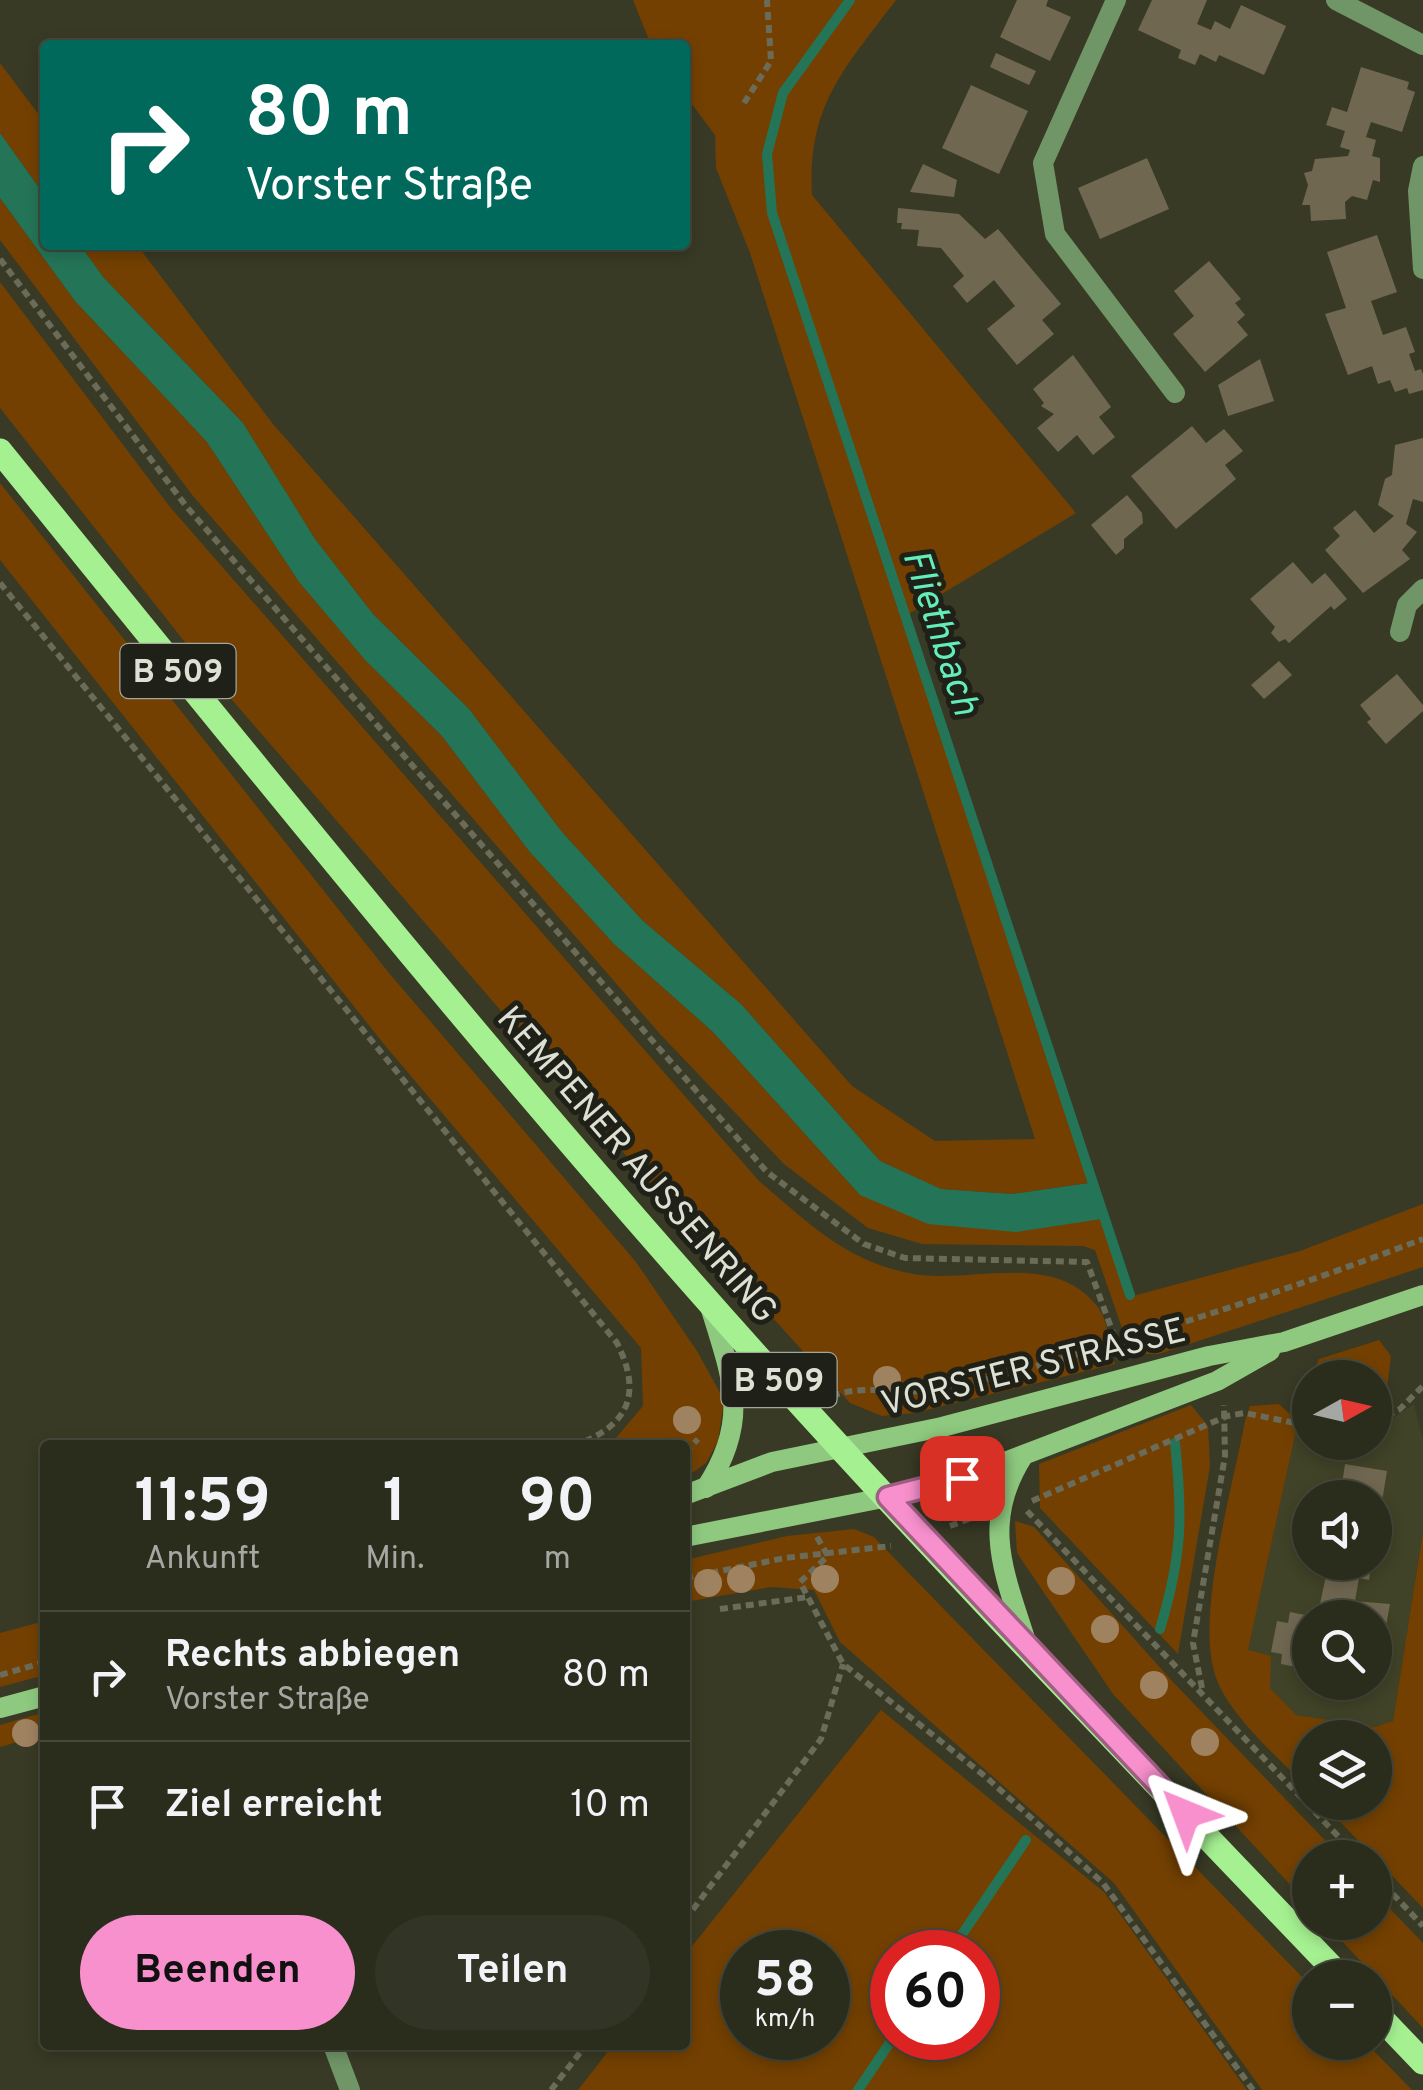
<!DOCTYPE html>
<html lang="de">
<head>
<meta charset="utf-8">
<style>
	body { margin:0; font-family:Overpass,sans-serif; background:#323425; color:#f1f3f6; height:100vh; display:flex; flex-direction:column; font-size:38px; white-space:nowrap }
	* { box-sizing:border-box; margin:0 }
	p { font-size:32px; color:#a5a7a3 }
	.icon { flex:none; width:55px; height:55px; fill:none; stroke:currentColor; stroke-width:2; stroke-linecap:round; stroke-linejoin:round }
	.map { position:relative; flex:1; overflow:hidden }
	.details { position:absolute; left:40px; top:1440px; width:650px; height:610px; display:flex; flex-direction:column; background:#2a2c1c; border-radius:10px; box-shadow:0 5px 15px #0003,0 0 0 2px #46483b }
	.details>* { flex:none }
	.guide { position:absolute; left:40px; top:40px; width:650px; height:210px; border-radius:10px; box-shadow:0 5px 15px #0003,0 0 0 2px #46483b; background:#00695c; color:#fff; overflow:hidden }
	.needle { width:65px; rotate:82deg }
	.tools { position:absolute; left:1292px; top:1360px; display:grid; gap:20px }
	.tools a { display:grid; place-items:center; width:100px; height:100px; border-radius:50%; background:#2a2c1c; box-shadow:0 5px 15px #0003,0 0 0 2px #46483b; font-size:50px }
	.speed { position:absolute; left:720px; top:1930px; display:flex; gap:20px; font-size:50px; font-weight:700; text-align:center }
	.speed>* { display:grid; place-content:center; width:130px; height:130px; border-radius:50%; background:#2a2c1c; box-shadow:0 5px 15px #0003,0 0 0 2px #46483b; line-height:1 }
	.speed small { font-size:25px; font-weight:400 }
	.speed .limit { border:15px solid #d22; background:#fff; color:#111 }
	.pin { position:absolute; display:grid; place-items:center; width:85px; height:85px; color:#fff; margin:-42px; border-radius:20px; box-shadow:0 5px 15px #0006 }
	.me { position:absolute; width:110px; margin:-55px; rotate:316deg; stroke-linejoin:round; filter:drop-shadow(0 0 8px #0008) }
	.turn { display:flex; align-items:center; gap:35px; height:210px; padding:0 40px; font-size:45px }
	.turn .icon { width:130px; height:130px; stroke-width:2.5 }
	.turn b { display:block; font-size:70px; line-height:85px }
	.eta { display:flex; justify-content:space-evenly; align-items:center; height:170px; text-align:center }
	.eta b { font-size:60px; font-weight:700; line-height:70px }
	.cta { display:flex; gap:20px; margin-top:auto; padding:20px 40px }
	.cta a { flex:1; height:115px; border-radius:60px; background:#f790cd; color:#111; font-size:40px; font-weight:700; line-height:115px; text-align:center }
	.cta a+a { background:#323425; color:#f1f3f6 }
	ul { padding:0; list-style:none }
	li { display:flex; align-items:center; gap:30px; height:130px; padding:0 40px; border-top:2px solid #46483b }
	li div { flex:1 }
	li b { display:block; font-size:38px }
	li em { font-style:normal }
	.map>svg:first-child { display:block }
</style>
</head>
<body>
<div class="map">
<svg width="1423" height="2090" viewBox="0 0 1423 2090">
	<rect width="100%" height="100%" fill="#383a25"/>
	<!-- built -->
	<path fill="#404327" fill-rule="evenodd" d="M1414,1404L1423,1440V1532L1393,1721L1375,1727L1295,1715L1270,1688L1248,1650L1296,1431L1310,1434V1442H1375V1430ZM1310,1498H1375V1562H1310ZM1310,1618H1375V1682H1310Z"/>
	<!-- green -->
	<g fill="#734001" fill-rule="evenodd">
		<path d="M633,0H896C845,68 807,105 812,195L1076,513L907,615L1133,1296L1300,1251L1423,1204V1267L1159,1354H1143L1123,1331L1095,1250L1083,1246L922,1244L868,1228L784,1164L660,1034L193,496L0,240V198L75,301L207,442L299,582L366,661L442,736L529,851L614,944L713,1032L860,1195L1100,1219L1089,1183L1012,1194L940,1189L880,1161L741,1004L643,921L562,832L469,709L373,614L315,539L243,423L104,278L80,245H137L273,424L852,1086L935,1141L1035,1139L750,253L716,168L715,135L685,95V45H651Z"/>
		<path d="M0,63L45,123V196L0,133Z"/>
		<path d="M0,282L170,507L759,1181C810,1224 846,1262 914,1274C972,1284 1053,1250 1097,1306C1108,1319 1110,1348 1115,1364L914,1413L882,1416L850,1403L643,1175L214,679L0,408Z"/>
		<path d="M0,483L389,973L636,1262L697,1351L724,1400L718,1441L706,1463L685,1478V1445H610L643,1406L641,1348L383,1043L0,560Z"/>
		<path d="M1379,1340L1391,1356L1382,1427L1375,1430V1378L1311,1377L1319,1359Z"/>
		<path d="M1279,1404L1291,1415L1296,1431L1248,1650L1271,1656L1270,1688L1296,1715L1375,1727L1393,1721L1423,1532V1908L1322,1803L1375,1802V1738H1310V1790C1281,1760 1224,1712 1214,1671C1197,1609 1233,1487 1245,1421L1250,1406Z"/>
		<path d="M1191,1405L1208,1426L1210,1466L1178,1654L1040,1508L1039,1464Z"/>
		<path d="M1015,1521L1034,1527L1173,1682L1341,1857L1310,1858V1906L1113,1694L1017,1553Z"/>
		<path d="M854,1529L874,1537L898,1562L1310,1985V2042L1366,2043L1412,2090H1262L1114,1883L840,1642L814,1590L771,1587L685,1602V1560L787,1536Z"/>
		<path d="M45,1621V1675L0,1687V1633Z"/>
		<path d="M881,1710L1104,1892L1247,2090H578L613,2045H685V1955ZM742,1952H828V2038H742ZM892,1952H978V2038H892Z"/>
		<path d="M45,1712V1734L0,1747V1725Z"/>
		<path d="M1375,1893L1423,1943V2028L1325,1923L1375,1922Z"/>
	</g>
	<!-- water -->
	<path fill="#247558" d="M0,133L45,196V245H80L104,278L243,423L315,539L373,614L469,709L562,832L643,921L741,1004L880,1161L941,1189L1012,1194L1089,1183L1101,1219L1016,1232L928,1224L860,1195L713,1032L614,944L529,851L442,736L366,661L299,582L207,442L75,301L0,198Z"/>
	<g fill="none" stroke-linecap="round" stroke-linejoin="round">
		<!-- stream -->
		<g stroke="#247558" stroke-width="10">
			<path d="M850,0L783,93L767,154L772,213L1130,1295"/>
			<path d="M1160,1629C1182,1556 1183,1518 1175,1443"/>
			<path d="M950,1952L1026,1840"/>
			<path d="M858,2090L893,2038"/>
		</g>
	</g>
	<!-- building -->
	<g fill="#706751">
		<path d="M1017,0H1048L1046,6L1071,17L1050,61L1000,37Z"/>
		<path d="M1152,0H1207L1197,24L1211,30L1215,21L1230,29L1241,5L1286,26L1264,75L1219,55L1216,62L1200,54L1195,65L1178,58L1181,50L1138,30Z"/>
		<path d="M996,53L1036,71L1029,85L990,67Z"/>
		<path d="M1361,67L1409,82L1407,89L1415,92L1402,132L1371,122L1366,137L1376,140L1372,156L1380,158V182L1373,180L1367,200L1352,196L1345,202L1346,219L1311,221L1310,205H1302L1308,185L1304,173L1312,171L1315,159L1348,156L1350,150L1340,147L1345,131L1326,125L1332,107L1347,112Z"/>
		<path d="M971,85L1028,111L999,174L942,148Z"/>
		<path d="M1147,158L1169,209L1100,239L1078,188Z"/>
		<path d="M923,164L957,180L954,197L910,192Z"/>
		<path d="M898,208L959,214L985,239L998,229L1061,304L1042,320L1054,334L1017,365L987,329L1015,306L994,280L967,303L953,286L964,276L941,248L917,246L919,230L901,229L902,223H897Z"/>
		<path d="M1377,235L1397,292L1371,301L1383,335L1406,327L1415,352L1409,354L1415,371L1421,369L1423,374V390L1409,394L1407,388L1395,392L1390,380L1378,384L1372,366L1348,375L1325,314L1346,308L1327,252Z"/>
		<path d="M1209,261L1241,299L1235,303L1245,315L1237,322L1248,335L1205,372L1173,334L1194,316L1174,291Z"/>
		<path d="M1073,355L1111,407L1099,417L1115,437L1093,455L1077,435L1058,452L1037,428L1054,414L1041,406L1044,403L1033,389Z"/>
		<path d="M1260,359L1274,401L1228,416L1218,385Z"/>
		<path d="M1192,426L1206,443L1224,429L1243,451L1225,465L1236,479L1176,529L1131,476Z"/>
		<path d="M1423,438V502L1413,499L1406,524L1417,532L1402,550L1410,559L1363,593L1325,550L1340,536L1333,528L1355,510L1374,533L1394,516L1378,505L1385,479L1392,475L1395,445Z"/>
		<path d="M1127,495L1142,513L1143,523L1124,539V548L1116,555L1091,525Z"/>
		<path d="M1293,562L1312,584L1325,573L1347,599L1334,610L1331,606L1289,643L1285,639L1279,642L1271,633L1275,627L1250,599Z"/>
		<path d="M1279,661L1292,675L1264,699L1251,685Z"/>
		<path d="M1397,674L1423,705V711L1386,744L1367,722L1371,719L1360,705Z"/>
		<path d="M1345,1464L1387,1471L1377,1532L1375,1498H1340Z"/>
		<path d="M1329,1562H1372L1369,1580L1359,1578L1355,1601L1390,1604L1377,1675L1375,1618H1317Z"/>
		<path d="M1290,1612L1310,1616L1307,1669L1281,1664L1282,1654L1271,1652L1277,1621L1288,1623Z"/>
	</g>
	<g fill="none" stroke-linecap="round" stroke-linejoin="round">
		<!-- path -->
		<g stroke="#6a6c59" stroke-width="6" stroke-dasharray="8 5" stroke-linecap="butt">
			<path d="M744,103L771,61L767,0"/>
			<path d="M0,259L186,506L767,1172L864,1244L905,1258L1087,1262L1120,1352"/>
			<path d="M0,583L617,1343C642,1393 630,1425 576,1445"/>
			<path d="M832,1396C869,1382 913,1398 952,1388C1111,1348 1270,1297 1423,1239"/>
			<path d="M1375,1422L1400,1409L1423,1386"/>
			<path d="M685,1452L698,1439"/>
			<path d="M1032,1501L1227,1416L1245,1413L1310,1426"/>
			<path d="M1027,1511L1359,1858"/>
			<path d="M950,1526L976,1516"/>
			<path d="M817,1537L828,1556L800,1582L843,1664L986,1777L1103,1883L1253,2090"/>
			<path d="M685,1578L785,1558L891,1546"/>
			<path d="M720,1609L808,1597"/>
			<path d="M0,1675L45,1662"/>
			<path d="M1202,1688L1193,1643L1225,1456L1224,1405"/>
			<path d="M1375,1875L1423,1926"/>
			<path d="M685,1920L821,1739L843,1664"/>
			<path d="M551,2090L586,2045"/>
		</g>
		<!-- street -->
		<g stroke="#709567" stroke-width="20">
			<path d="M1116,0L1043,163L1055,234L1175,393"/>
			<path d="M1336,0L1423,45"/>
			<path d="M1423,166L1418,191L1423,269"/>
			<path d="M1400,632L1407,605L1423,589"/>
			<path d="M333,2045L350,2090"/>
		</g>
		<!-- secondary -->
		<g stroke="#8ec97f" stroke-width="20">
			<path d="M1023,1456C979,1525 1006,1576 1028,1648"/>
			<path d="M706,1488C751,1419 732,1379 710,1306"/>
			<path d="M685,1495L772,1462L942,1427L1209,1356L1284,1342L1423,1295"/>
			<path d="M685,1537L888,1497L963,1478L1217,1381L1270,1351"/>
			<path d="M0,1708L45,1696"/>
		</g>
		<!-- primary -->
		<g stroke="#a5f191" stroke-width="25">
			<path d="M0,451C253,763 505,1077 774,1375C959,1580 1151,1778 1342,1978"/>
			<path d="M1375,2012L1423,2062"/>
		</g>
	</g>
	<!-- trees -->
	<g fill="#9f8260">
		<circle cx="887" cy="1380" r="14"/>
		<circle cx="687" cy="1420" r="14"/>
		<circle cx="741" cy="1579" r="14"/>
		<circle cx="825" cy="1579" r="14"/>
		<circle cx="1061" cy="1581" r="14"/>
		<circle cx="708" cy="1583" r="14"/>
		<circle cx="1105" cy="1629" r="14"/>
		<circle cx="1154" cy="1685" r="14"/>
		<circle cx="26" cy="1733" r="14"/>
		<circle cx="1205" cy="1742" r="14"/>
	</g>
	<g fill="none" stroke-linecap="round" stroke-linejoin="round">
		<defs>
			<path id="route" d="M962,1478L888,1497L1186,1814"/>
		</defs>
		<!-- route casing -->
		<use href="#route" stroke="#a15e85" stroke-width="25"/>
		<!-- route -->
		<use href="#route" stroke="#f790cd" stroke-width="18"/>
	</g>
	<g text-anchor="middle" stroke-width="10" stroke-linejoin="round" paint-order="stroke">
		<!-- shield labels -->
		<g fill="#1f2017" stroke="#a5a69b" stroke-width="2.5">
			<rect x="120.5" y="644" width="115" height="54" rx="8"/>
			<rect x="721.5" y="1353" width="115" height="54" rx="8"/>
		</g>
		<g font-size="32" font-weight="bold" fill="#dee0d3">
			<text x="178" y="682">B 509</text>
			<text x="779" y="1391">B 509</text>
		</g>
		<!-- street labels -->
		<g font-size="35" fill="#dee0d3" stroke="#1f2017">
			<text transform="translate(638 1164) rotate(49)" y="12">KEMPENER AUSSENRING</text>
			<text transform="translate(1033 1366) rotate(-14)" y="12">VORSTER STRASSE</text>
		</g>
		<!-- water labels -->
		<g font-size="38" font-style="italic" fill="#63eeb9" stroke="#1f2017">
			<text transform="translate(942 632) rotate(72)" y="13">Fliethbach</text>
		</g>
	</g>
</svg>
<div class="tools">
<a><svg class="needle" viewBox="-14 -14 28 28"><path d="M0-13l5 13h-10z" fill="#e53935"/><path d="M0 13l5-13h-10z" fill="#a5a7a3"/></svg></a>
<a><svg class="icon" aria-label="sound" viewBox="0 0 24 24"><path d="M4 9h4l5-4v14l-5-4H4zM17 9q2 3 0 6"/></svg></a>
<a><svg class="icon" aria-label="search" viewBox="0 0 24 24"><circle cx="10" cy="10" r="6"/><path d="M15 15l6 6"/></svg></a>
<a><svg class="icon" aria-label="layers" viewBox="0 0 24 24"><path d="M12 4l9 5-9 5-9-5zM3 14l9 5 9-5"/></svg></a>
<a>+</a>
<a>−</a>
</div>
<div class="speed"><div>58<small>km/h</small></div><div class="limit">60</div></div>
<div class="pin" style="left:962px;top:1478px;background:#d93025"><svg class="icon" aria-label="arrive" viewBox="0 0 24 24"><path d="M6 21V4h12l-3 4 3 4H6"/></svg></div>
<svg class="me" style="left:1186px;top:1814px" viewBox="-20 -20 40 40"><path d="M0-17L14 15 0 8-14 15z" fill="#f790cd" stroke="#fff" stroke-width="4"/></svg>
<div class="guide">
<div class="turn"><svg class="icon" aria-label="right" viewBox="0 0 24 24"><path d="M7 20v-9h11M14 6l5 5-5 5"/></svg><div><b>80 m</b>Vorster Straße</div></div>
</div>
<section class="details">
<div class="eta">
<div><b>11:59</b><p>Ankunft</p></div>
<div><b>1</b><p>Min.</p></div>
<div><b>90</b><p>m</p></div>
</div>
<ul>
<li><svg class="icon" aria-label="right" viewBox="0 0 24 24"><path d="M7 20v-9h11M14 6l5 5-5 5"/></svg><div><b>Rechts abbiegen</b><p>Vorster Straße</p></div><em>80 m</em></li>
<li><svg class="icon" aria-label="arrive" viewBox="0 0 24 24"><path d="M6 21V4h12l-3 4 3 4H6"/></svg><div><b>Ziel erreicht</b></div><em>10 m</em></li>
</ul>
<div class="cta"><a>Beenden</a><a>Teilen</a></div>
</section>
</div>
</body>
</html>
